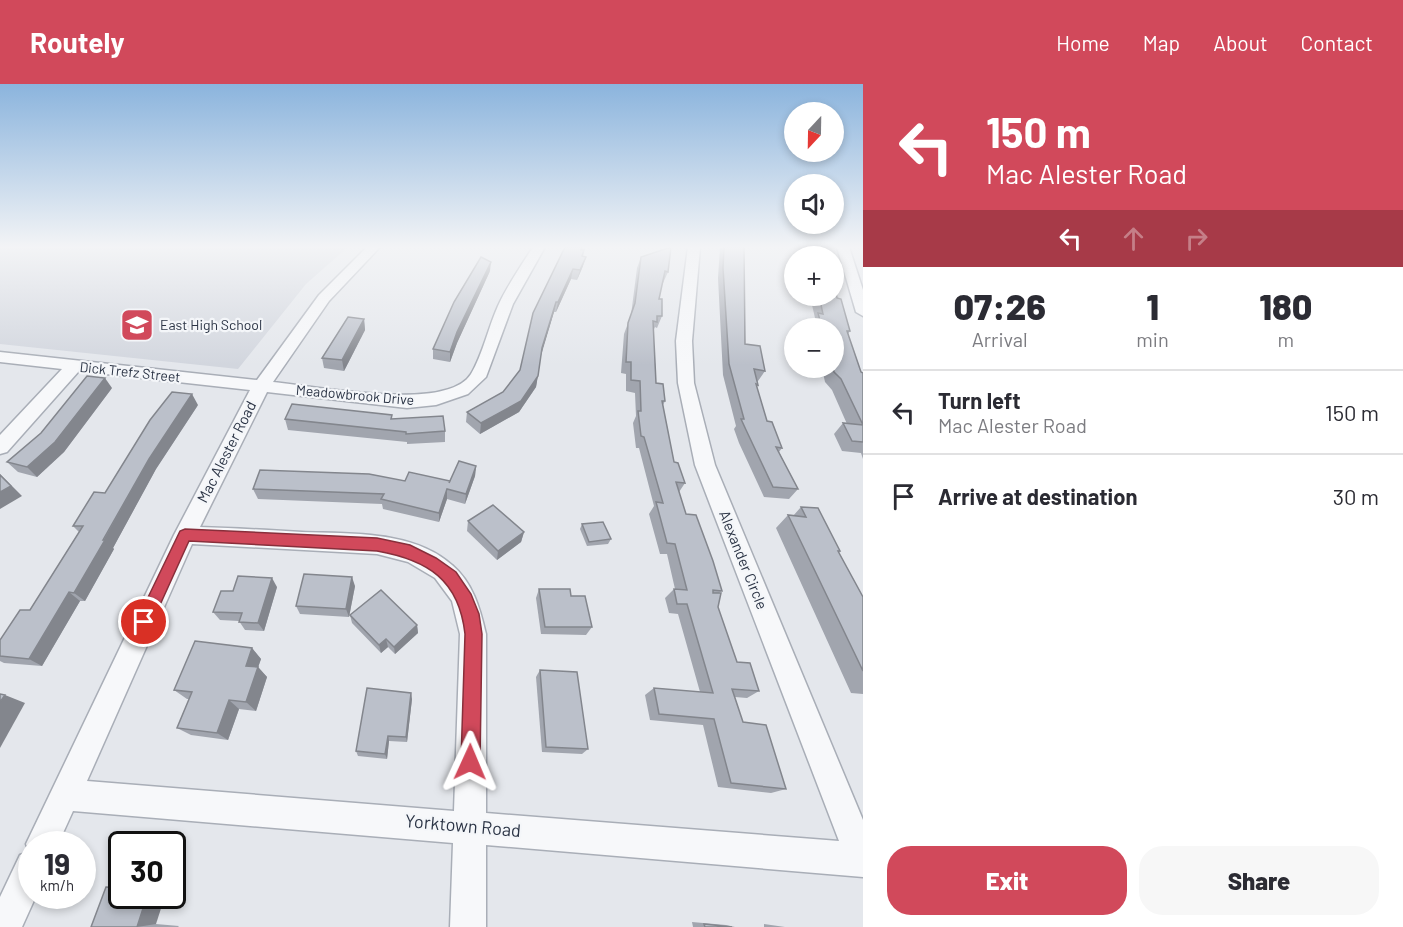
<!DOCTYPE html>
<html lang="en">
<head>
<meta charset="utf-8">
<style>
	body { margin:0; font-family:Barlow,sans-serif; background:#f7f7f7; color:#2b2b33; height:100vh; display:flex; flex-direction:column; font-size:22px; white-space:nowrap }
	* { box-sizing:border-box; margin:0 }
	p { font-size:20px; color:#7c7c81 }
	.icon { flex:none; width:33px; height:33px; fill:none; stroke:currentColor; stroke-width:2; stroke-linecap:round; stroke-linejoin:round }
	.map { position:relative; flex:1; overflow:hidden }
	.sheet { display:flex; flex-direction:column; background:#fff; width:540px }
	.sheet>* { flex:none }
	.top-card { background:#d1495b; color:#fff; overflow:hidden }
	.needle { width:39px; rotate:202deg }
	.fabs { position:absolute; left:784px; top:18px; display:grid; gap:12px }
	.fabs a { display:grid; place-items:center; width:60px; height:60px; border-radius:50%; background:#fff; box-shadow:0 3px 9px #0003; font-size:30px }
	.speed { position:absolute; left:18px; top:747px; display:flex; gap:12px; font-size:30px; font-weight:700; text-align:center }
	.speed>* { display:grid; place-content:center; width:78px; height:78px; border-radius:50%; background:#fff; box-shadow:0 3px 9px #0003; line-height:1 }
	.speed small { font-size:15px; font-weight:400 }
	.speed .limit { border:3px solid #111; border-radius:9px; background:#fff; color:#111 }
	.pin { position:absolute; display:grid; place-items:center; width:51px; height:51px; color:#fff; margin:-26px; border:3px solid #fff; border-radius:50%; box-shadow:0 2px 6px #0007 }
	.me { position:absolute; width:66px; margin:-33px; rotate:1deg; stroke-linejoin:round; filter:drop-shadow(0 0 4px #0008) }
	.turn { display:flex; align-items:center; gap:21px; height:126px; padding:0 24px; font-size:27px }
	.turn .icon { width:78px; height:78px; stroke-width:2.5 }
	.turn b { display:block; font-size:42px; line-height:51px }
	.lanes { display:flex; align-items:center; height:57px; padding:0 24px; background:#0003; justify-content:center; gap:30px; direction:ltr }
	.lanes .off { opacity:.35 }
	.eta { display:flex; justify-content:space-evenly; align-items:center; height:102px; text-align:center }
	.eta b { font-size:36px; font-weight:800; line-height:42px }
	.button { display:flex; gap:12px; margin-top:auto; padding:12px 24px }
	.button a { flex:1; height:69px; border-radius:24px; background:#d1495b; color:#fff; font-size:24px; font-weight:800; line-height:69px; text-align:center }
	.button a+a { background:#f7f7f7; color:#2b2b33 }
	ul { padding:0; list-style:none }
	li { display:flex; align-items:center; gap:18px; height:84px; padding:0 24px; border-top:2px solid #e1e1e2 }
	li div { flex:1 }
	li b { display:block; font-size:22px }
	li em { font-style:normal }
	header { display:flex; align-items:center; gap:36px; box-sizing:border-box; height:84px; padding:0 30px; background:#d1495b; color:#fff }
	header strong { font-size:28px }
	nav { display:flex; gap:33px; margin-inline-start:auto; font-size:21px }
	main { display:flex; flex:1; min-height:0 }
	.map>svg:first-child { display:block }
</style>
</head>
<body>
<header>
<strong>Routely</strong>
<nav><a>Home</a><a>Map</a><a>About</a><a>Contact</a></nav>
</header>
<main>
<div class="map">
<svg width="863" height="843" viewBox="0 0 863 843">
	<rect width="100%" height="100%" fill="#e4e7ec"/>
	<!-- built -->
	<path fill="#d2d6de" d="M0,163H348L306,200L238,285L0,260Z"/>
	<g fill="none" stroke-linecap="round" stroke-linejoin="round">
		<defs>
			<g id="minor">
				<path d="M367,163H380L329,217L273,298C314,302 447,329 471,290C483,270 488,244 498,222C507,202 521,182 533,163H545L513,220L486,293L468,310L436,321L407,324L267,308L200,443C234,444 268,446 302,448C350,450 413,446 452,481C473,499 480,524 486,550V729L839,757L695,381L678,299L676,257L688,163H700L692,257L694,299L715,381L863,736V793L486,761V843H450L453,759L73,727L58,760H32V812H36L22,843H0V813L20,771L29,768L26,760L174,451L250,306L79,287L7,368L0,370V351L62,285L0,278V268L257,296L319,211ZM192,460L377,470L408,478L435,494L452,517L460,550L454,727L87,697Z"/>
				<path d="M837,163H849L863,206V232L856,228Z"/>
			</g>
		</defs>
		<!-- minor casing -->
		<use href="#minor" stroke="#a9aeb7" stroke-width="3"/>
		<!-- minor -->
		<use href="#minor" fill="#f7f8fa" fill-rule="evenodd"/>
	</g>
	<!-- wall -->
	<g fill="#a1a5ae">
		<path d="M720,163H744L745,260L765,287L758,297H757L758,301L757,303L767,337L782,364L779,368L798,405L789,415L764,413L739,359L734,345L736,342L723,291L718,194Z"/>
		<path d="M798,163H826L829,172H801Z"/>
		<path d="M583,166H584L583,172V182L577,196L571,195L556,228H554L541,270L536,303L519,328L480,350L466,338L467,328L503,308L520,286Z"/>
		<path d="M641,173L668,188L663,199H662L659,215L662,232L657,244L655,243L653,247L656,299L665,317L663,321L674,378L685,399L679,408L686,430L722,507L719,509L718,523L737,578L759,607L747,614L735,613L743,638L786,705L771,709L718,703L703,641L650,636L645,611L654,604L700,608L678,530L669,529L665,514L674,505H675L667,470H660L649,430L654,422L639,364H636L633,339L636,332L635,309L626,307V290L621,289L624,250L631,231L637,184Z"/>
		<path d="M490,187L457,259L450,278L433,275V265Z"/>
		<path d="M810,212H834L837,214L850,247L848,250L861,288L863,289V375L861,369L842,367L834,350L843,339L847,340L832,306L825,298L822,284H834V244H812L811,239L815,234Z"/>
		<path d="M364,235L365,246L344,287L324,284L322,274Z"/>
		<path d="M112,304L64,368L37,393L18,388L7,378Z"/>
		<path d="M198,321L156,385L113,464L114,465L85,517H80L42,582L4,579L0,577V556L30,526L79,448L73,442L105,409Z"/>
		<path d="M285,335H392L445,347V358L407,360V358L288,346Z"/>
		<path d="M476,382L475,392L465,420L447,415L439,438L383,425L382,420L258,415L253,405L405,397H450Z"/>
		<path d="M801,423L840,467L839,469L863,513V610L851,609L776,444L788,431L793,432Z"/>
		<path d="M468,437L524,448L521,458L497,476L467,447Z"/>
		<path d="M582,440L611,455L608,460L587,462L580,445Z"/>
		<path d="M355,502L349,533L300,530L296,522Z"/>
		<path d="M277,503L264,547L245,546L239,537L220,536L213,528L233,507Z"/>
		<path d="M539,505L571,512L592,543L586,551L541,550L536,514Z"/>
		<path d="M350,531L417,541L418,549L395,570L388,563L381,569L352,539Z"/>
		<path d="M252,564L261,575L258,583L267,593L256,627L239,625L228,656L191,651L177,644L189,615H187L174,606Z"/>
		<path d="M540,586L588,665L582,670L542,668L536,593Z"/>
		<path d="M412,615L407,658L389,657L387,675L358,672L356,667Z"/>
		<path d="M122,802V812L156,840L179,842L178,843H91L106,803Z"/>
		<path d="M692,838L726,841L735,843H693Z"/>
		<path d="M764,840L785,843H764Z"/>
	</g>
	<!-- shaded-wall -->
	<g fill="#83868d">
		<path d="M586,173L583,182L577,196L580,186Z"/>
		<path d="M491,178L490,187L457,259L450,278V268L457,248Z"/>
		<path d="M573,185L571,195L556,228L558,218Z"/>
		<path d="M556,218L554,228L540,275L542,264Z"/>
		<path d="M364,235L365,246L344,287L342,276Z"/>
		<path d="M538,292L536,303L519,328L480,350L481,339Z"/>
		<path d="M105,294L112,304L64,368L37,393L27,383Z"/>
		<path d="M192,310L198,321L156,385L113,464L114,465L85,517L74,509L149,375Z"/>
		<path d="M476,382L475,392L465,420L466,410Z"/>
		<path d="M0,390L22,412L0,425Z"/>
		<path d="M447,405V415L439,438V429Z"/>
		<path d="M524,448L521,458L497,476L498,467Z"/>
		<path d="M352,493L355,502L349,533L346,525Z"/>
		<path d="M272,494L277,503L264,547L258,539Z"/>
		<path d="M69,508L80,517L42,582L29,575Z"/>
		<path d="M417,541L418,549L395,570L394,563Z"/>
		<path d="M386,555L388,563L381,569L379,561Z"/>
		<path d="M252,564L261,575L255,592L246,582Z"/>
		<path d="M258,583L267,593L256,627L246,618Z"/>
		<path d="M411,609L412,615L407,658L406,653Z"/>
		<path d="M5,611L25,619L0,664V618Z"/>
		<path d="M229,616L239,625L228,656L217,649Z"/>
		<path d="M388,652L389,657L387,675L385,670Z"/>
		<path d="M147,812H165L156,840L137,843Z"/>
	</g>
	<!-- building -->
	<g fill="#bbc0ca" stroke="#83868d" stroke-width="1.5">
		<path d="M565,163H582L581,166H584L582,172L586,173L580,186L573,185L558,218H556L542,264L538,292L521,317L481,339L467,328L503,308L520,286L533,229Z"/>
		<path d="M671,163L668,188L665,187L659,215H662V232H657V238L653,237L656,299L663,300L665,317H662L674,378L678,379L685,399L676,398L686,430L696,431L713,477L722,507L713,506V509H721L718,523L737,578L750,579L759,607L732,605L743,638L766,641L786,705L731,699L714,635L659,630L654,604L713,609L687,520H677L674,505L687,506L675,460L667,459L656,418L663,419L644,353L641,352L638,327H641L640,297L631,296V278H626L628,239L635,219L641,173Z"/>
		<path d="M724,163H744L745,260L760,262L765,287L754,285L758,301L756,300L767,337L772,338L782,364L776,363L798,405L773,403L747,348L741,335H744L729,280L723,184Z"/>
		<path d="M806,163H826L829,172H809Z"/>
		<path d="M481,173L491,178L457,248L450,268L433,265L454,218Z"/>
		<path d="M834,197L837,214L841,215L850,247H847L861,288L863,289V358L852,357L843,339L863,341L841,295L834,288L833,284H834V244H822L818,229L823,230L819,212H834Z"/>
		<path d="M348,233L364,235L342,276L322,274Z"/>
		<path d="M87,292L105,294L55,358L27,383L7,378L41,349Z"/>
		<path d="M172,308L192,310L149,375L103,456H105L74,509L69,508L29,575L0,572V556L20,526H30L83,442H73L94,408L105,409L150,336Z"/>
		<path d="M292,320L392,331L391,335L443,332L445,347L406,350V348L285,335Z"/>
		<path d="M459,377L476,382L466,410L447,405L439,429L381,415L384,410L253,405L260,386L369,390L405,397L409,388L450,397L449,399Z"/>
		<path d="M0,391L11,402L0,408Z"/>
		<path d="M493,421L524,448L498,467L468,437Z"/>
		<path d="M801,423L818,424L840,467H838L863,513V587L788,431L806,433Z"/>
		<path d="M603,438L611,455L589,458L582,440Z"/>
		<path d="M304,490L352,493L346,525L296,522Z"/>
		<path d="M238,492L272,494L258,539L239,538L242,529L213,528L221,507H233Z"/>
		<path d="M539,505H570L571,512H585L592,543H545Z"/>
		<path d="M381,506L417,541L394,563L386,555L379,561L350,531Z"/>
		<path d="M195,557L252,564L246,582L258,583L246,618L229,616L217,649L177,644L192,608L174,606Z"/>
		<path d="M540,586L577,588L588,665L546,663Z"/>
		<path d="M367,604L411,609L406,653L388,652L385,670L356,667Z"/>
		<path d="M0,610L5,611L0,618Z"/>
		<path d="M106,803L122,804V812H147L137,843H91Z"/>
		<path d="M704,840L732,843H705Z"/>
	</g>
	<!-- sky -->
	<linearGradient id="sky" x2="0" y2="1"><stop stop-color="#8bb4dd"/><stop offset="0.58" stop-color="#f3f4f6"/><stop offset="1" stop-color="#f3f4f6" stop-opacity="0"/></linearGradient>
	<rect width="863" height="281" fill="url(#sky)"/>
	<!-- route -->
	<path fill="#d1495b" stroke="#882f3b" stroke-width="1.5" d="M185,445L377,454L410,461L436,474L456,488L471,510L479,530L482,550L480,678L477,685L470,688L463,685L461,678L465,550C459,496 428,476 377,467L189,457L150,543L144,545L139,543L136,538L139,532L180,447Z"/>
	<!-- icons -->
	<defs>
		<symbol id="school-square" viewBox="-11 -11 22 22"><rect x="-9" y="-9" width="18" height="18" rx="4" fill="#d1495b" stroke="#f4f6f9"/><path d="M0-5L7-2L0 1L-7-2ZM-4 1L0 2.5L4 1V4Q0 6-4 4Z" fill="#fff"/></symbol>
	</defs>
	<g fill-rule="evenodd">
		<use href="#school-square" x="118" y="222" width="38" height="38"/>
	</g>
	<g text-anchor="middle" stroke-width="4.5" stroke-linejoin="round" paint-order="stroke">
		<!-- far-poi labels -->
		<g font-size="14" fill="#2b3445" stroke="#f4f6f9" text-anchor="start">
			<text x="160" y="246">East High School</text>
		</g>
		<!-- far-street labels -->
		<g font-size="14" fill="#2b3445" stroke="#f4f6f9">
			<text transform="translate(130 288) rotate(6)" y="5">Dick Trefz Street</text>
			<text transform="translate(355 311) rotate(5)" y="5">Meadowbrook Drive</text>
		</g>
		<!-- street labels -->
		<g font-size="15" fill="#2b3445" stroke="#f4f6f9">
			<text transform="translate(227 368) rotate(-63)" y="5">Mac Alester Road</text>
			<text transform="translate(743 476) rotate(68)" y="5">Alexander Circle</text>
		</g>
		<!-- near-street labels -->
		<g font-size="18" fill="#2b3445" stroke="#f4f6f9">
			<text transform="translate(463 742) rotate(5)" y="6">Yorktown Road</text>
		</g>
	</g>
</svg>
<div class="fabs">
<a><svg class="needle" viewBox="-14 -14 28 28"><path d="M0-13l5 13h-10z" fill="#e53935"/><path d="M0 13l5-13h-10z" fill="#7c7c81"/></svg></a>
<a><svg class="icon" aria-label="sound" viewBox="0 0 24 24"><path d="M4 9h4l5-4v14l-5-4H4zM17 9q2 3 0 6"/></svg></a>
<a>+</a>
<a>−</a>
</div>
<div class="speed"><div>19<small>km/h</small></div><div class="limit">30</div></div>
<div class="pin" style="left:144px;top:538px;background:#d93025"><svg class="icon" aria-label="arrive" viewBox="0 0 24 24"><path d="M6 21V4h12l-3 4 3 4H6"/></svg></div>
<svg class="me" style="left:470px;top:678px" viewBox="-20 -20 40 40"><path d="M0-17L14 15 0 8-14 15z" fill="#d1495b" stroke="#fff" stroke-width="4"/></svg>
</div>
<section class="sheet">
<div class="top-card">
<div class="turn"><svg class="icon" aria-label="left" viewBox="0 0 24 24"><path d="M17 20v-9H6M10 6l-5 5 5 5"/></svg><div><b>150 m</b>Mac Alester Road</div></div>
<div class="lanes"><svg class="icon" aria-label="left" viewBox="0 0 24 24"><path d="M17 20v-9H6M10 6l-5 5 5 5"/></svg><svg class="icon off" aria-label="ahead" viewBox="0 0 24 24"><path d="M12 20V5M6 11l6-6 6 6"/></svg><svg class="icon off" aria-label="right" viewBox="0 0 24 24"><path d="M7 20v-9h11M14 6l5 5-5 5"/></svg></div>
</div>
<div class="eta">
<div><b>07:26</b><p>Arrival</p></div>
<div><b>1</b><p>min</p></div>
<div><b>180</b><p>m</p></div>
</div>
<ul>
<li><svg class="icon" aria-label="left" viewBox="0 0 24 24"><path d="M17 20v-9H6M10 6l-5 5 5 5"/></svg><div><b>Turn left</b><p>Mac Alester Road</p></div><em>150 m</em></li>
<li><svg class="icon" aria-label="arrive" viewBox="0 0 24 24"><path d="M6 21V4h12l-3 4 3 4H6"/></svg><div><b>Arrive at destination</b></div><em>30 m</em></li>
</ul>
<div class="button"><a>Exit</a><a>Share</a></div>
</section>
</main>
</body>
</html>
